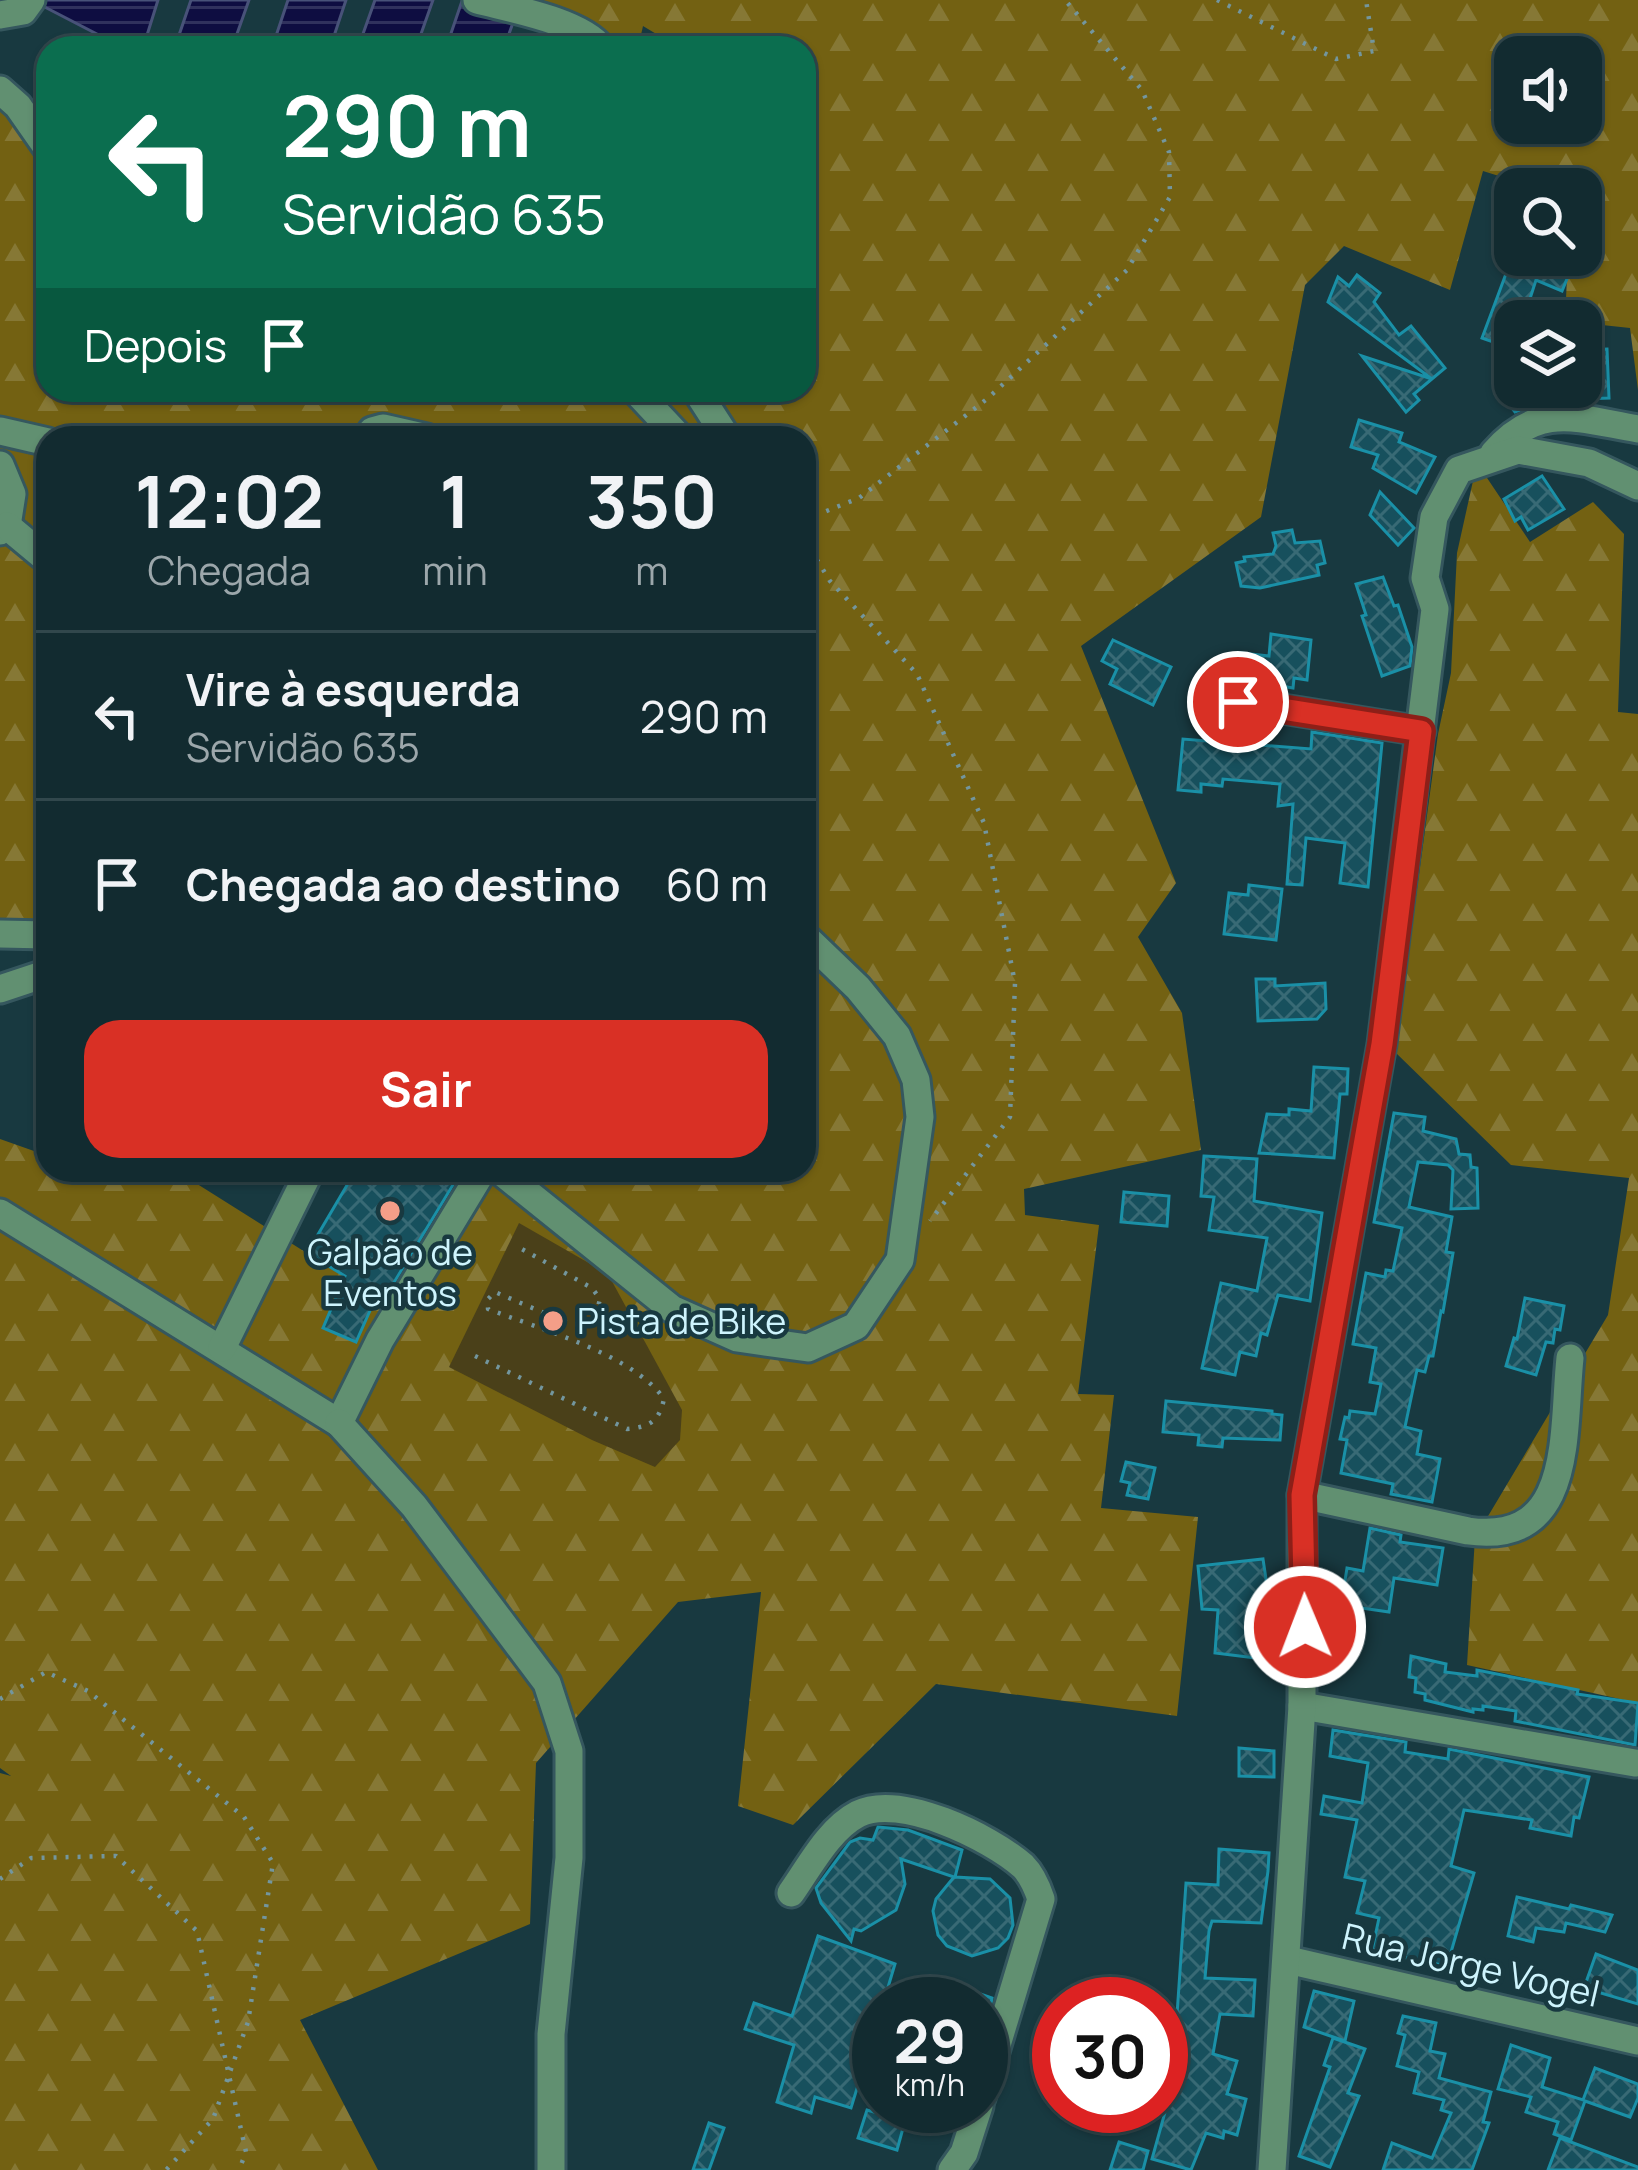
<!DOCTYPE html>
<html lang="pt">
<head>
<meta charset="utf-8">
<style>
	body { margin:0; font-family:Manrope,sans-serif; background:#1b3338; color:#f1f3f6; height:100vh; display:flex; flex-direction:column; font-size:45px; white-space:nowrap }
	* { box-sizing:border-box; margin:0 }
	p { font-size:39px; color:#9ca7ab }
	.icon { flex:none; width:66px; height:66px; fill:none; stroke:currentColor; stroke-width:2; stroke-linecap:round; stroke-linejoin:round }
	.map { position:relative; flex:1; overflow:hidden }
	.details { position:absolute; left:36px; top:426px; width:780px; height:756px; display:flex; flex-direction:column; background:#122b30; border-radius:36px; box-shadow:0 3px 9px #0004,0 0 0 3px #31474c }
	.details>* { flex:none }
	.top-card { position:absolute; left:36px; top:36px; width:780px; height:366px; border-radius:36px; box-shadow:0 3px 9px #0004,0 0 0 3px #31474c; background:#0b6e4f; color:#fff; overflow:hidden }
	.buttons { position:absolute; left:1494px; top:36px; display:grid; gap:24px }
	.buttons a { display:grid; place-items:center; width:108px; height:108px; border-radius:24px; background:#122b30; box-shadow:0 3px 9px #0004,0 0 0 3px #31474c; font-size:60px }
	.speed { position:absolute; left:852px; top:1977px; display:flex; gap:24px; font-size:60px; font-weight:700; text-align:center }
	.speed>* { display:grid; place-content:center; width:156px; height:156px; border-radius:50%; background:#122b30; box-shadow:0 3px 9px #0004,0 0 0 3px #31474c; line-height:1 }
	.speed small { font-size:30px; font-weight:400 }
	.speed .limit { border:18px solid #d22; background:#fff; color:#111 }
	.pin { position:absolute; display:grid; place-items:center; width:102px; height:102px; color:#fff; margin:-51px; border:6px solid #fff; border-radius:50%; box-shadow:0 3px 12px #0007 }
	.me { position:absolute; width:132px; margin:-66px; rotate:359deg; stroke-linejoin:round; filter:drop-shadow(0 0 9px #0008) }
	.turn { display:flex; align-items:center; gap:42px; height:252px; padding:0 48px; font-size:54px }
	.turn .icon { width:156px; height:156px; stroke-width:2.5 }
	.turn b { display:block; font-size:84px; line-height:102px }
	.then { display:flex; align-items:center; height:114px; padding:0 48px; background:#0003; gap:24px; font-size:45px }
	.eta { display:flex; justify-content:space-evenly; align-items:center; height:204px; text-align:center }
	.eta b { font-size:72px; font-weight:700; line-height:84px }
	.cta { display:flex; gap:24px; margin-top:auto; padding:24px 48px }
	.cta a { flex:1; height:138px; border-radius:36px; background:#d93025; color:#fff; font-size:48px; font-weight:700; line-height:138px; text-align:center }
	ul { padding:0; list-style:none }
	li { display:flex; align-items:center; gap:36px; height:168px; padding:0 48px; border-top:3px solid #31474c }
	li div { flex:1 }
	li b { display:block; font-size:45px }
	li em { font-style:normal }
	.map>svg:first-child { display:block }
</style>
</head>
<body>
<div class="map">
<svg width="1638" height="2170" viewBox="0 0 1638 2170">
	<defs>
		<pattern id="forest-firs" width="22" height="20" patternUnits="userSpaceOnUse" patternTransform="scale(3)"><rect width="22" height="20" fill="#736112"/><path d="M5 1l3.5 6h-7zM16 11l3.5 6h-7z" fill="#867835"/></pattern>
		<pattern id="water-rules" width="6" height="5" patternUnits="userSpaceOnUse" patternTransform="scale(3)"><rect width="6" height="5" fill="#0e0d41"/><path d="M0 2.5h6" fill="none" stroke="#30315d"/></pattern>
		<pattern id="building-cross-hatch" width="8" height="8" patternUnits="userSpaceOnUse" patternTransform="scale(3)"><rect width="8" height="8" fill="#17505d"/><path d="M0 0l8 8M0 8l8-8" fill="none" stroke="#386a75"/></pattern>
	</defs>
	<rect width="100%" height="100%" fill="#183940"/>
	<!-- forest -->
	<g fill="url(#forest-firs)" fill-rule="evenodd">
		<path d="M485,0H1638V390L1630,328L1565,321L1568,255H1581V189H1540L1483,171L1450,290L1344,246L1305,285L1261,517L1081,646L1176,883L1138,937L1182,1013L1201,1150L1024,1189L1025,1215L1099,1225L1078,1394L1114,1395L1101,1508L1198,1517L1177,1716L936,1684L793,1825L738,1806L761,1592L678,1602L536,1763L530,1924L300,2020L378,2170H0V1773L11,1776L0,1768V1139L48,1156V1170H175L405,1315L496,1176L495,1170H804V438H48V939H0V77L48,133V390H705L715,401L716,390H804V48H666L663,38L643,26L638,48H604ZM1515,57H1581V123H1515Z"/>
		<path d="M1477,463L1530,542L1593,502L1624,534L1618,712L1638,714V1703L1467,1665L1475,1538L1608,1315L1629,1178L1511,1165L1395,1052L1438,734L1451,673L1457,553Z"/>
	</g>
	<!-- garden -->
	<path fill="#4a4019" d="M519,1223L608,1274L682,1410L680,1440L655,1467L592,1440L449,1367Z"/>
	<!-- water -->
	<g fill="url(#water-rules)" stroke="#485279" stroke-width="3">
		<path d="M39,0H158L143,48H124L37,3Z"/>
		<path d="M191,0H249L232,48L176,44Z"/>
		<path d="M288,0H346L330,48H272Z"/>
		<path d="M375,0H433L416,48H358Z"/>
		<path d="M462,1L515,17L504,48H446Z"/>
	</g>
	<!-- building -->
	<g fill="url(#building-cross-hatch)" stroke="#1a90a7" stroke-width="3">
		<path d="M1513,255H1545L1543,263L1569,274L1562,291L1536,280L1525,314L1517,311L1505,346L1482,338Z"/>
		<path d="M1357,275L1380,293L1374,302L1399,335L1411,326L1445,368L1414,394L1419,400L1406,412L1362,356L1432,379L1328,302L1338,277L1349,286Z"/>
		<path d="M1607,349L1609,398L1583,399L1581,350Z"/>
		<path d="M1523,387H1570L1547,401L1515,412L1505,399Z"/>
		<path d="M1359,420L1402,433L1399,442L1435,457L1416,493L1373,468L1378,455L1351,447Z"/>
		<path d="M1542,476L1564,509L1528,530L1521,517L1515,521L1504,499Z"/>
		<path d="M1380,492L1414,528L1398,545L1370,515Z"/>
		<path d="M1292,530L1295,543L1320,541L1325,563L1317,565L1319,575L1260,588L1241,586L1236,563L1245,561L1244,557L1273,554L1276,546L1273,533Z"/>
		<path d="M1383,577L1394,606L1398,605L1412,647L1410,666L1382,676L1362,616L1366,615L1356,584Z"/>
		<path d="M1271,634L1311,640L1307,680L1294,678L1293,688L1239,679L1241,653L1269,656Z"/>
		<path d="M1113,640L1171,667L1153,705L1110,684L1117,669L1102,661Z"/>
		<path d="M1312,732L1382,743L1368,887L1340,883L1345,843L1306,838L1302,885L1287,884L1293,804L1278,806L1280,784L1223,779L1222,786L1201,784V792L1178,790L1183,739L1311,749Z"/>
		<path d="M1249,885L1282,889L1276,940L1224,934L1229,893L1248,895Z"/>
		<path d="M1256,979H1275V986L1325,983L1326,1009L1317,1019L1258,1021Z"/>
		<path d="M1314,1067L1348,1069L1347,1094H1340L1334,1158L1259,1153L1267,1114L1289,1115V1109L1311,1111Z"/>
		<path d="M1394,1113L1425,1117L1423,1131L1456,1139L1459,1154L1470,1155L1471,1167L1477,1168L1478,1208L1451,1209L1453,1170L1448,1165L1418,1162L1409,1207L1452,1217L1446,1252L1453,1253L1443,1312L1441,1311L1433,1356H1429L1425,1372L1417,1370L1405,1427L1421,1431L1417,1454L1440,1459L1432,1502L1391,1494L1393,1484L1341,1473L1347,1440L1340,1439L1345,1417L1349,1418L1350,1411L1375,1414L1381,1384L1370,1382L1376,1348L1353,1344L1366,1273L1385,1277L1386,1270L1393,1271L1402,1228L1374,1222Z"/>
		<path d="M1204,1156L1257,1159L1254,1201L1322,1213L1310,1301L1278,1295L1267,1335L1261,1333L1256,1356L1240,1352L1235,1375L1202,1368L1221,1283L1257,1291L1267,1238L1209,1230L1214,1197L1201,1196Z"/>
		<path d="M356,1170H462L384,1299L377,1295L356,1342L323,1328L345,1276L307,1253Z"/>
		<path d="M1124,1192L1169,1196L1167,1226L1121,1222Z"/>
		<path d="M1525,1298L1564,1306L1560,1330L1555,1329L1553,1343L1546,1342L1536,1375L1506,1366L1514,1338L1517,1339Z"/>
		<path d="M1166,1401L1272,1411V1414L1282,1415L1280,1440L1223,1438L1222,1447L1198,1445L1199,1435L1163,1432Z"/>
		<path d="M1126,1462L1155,1468L1148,1499L1127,1495L1130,1483L1121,1481Z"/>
		<path d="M1370,1528L1401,1535L1400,1542L1443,1548L1437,1585L1394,1578L1389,1612L1341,1605L1347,1568L1363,1571Z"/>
		<path d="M1263,1559L1269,1599L1264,1659L1215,1653L1218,1610L1202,1609L1198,1566Z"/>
		<path d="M1411,1656L1446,1664L1445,1672L1477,1676V1670L1578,1690L1577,1694L1638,1703L1635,1745L1515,1721L1516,1711L1483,1706V1710L1473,1709V1712L1425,1700V1694L1415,1692L1416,1678L1409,1677Z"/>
		<path d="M1333,1730L1406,1742L1405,1752L1448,1759L1449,1749L1589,1777L1579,1818L1574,1817L1571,1836L1530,1828L1532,1820L1464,1810L1451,1866L1474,1873L1447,1966L1372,1951L1379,1918L1357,1913L1365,1881L1345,1877L1357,1820L1321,1814L1324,1796L1362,1803L1368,1763L1330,1756Z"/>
		<path d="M1239,1748L1274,1751V1777L1239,1776Z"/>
		<path d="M878,1827L908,1830L962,1850L955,1877L990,1879L1010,1898L1013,1925L1008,1938L998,1948L972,1956L947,1946L938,1935L933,1911L936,1899L954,1877L901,1859L905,1884L896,1910L861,1931L854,1929L851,1941L821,1903L816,1888L850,1842L860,1838L873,1840Z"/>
		<path d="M1219,1849L1269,1853L1268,1871L1261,1923L1212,1921L1209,1931L1205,1978L1255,1980L1253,2016L1220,2014L1213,2054L1237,2061L1227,2094L1246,2099L1237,2135L1224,2131L1223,2138L1206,2133L1191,2170L1152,2159L1167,2105L1161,2103V2075L1170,2077L1180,2046L1175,2044L1186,1883L1218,1885Z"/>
		<path d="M1517,1897L1569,1909L1571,1905L1612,1915L1605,1932L1566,1923L1564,1932L1536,1928L1533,1942L1508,1936Z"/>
		<path d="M818,1936L895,1964L883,2004H879V2017L851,2108L815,2097L811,2113L777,2102L794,2045L745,2029L754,2003L792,2016Z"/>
		<path d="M1596,1954L1638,1970V2004L1584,1988Z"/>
		<path d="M934,1983H949L992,1998L991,2004H904L920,1989Z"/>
		<path d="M1314,1991L1354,2001L1345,2041L1304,2027Z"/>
		<path d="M1403,2016L1436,2023L1430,2051L1445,2054L1439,2078L1491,2092L1483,2122L1489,2123L1472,2170H1383L1392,2143L1432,2158L1451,2113L1441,2110L1444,2100L1414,2093L1419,2072L1397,2066L1405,2035L1398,2033Z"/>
		<path d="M1333,2038L1365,2049L1348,2093L1359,2096L1330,2167L1299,2156L1330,2067L1324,2065Z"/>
		<path d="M1511,2045L1550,2058L1542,2087L1583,2100L1595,2068L1638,2084V2098L1630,2117L1585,2101L1571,2140L1554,2134L1558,2122L1526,2112L1531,2097L1498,2089Z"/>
		<path d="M867,2110L905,2121L897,2150L858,2138Z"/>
		<path d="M709,2123L724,2128L709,2170H693Z"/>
		<path d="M1560,2138L1638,2167V2170H1548Z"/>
		<path d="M1119,2142L1148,2151L1143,2170H1110Z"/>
	</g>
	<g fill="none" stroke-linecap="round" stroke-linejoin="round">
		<defs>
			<g id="minor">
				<path d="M477,0C511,9 580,21 601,48"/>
				<path d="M0,15L23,11L31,0"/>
				<path d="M0,90L18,106L48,149"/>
				<path d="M635,390L680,438"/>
				<path d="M696,390L727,438"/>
				<path d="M0,431L48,442"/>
				<path d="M367,438L372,431L383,428L427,438"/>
				<path d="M1494,453C1539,401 1578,419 1638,429"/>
				<path d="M0,465L12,494L7,526L0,531"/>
				<path d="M7,526L48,560"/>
				<path d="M1238,702L1421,731"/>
				<path d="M0,934L48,935"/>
				<path d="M0,989L48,973"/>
				<path d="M499,1170L672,1309L737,1338L808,1348L856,1326L900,1260L920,1117L916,1080L897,1036L858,988L804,936"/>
				<path d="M0,1213L339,1423L380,1340L483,1170"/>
				<path d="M222,1348L310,1170"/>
				<path d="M339,1423L414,1506L547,1683L569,1751V1858L551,2034V2170"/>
				<path d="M1302,1495L1468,1531C1575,1546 1562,1433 1570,1358"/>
				<path d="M1302,1706L1635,1763"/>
				<path d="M791,1893C810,1866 829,1829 858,1814C900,1793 990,1837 1023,1866C1032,1875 1037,1887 1041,1899L981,2098"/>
				<path d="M1288,1960L1638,2041"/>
				<path d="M952,2170L964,2153L979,2106"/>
				<path d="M1272,2170L1302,1706V1495L1382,1044L1435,609L1425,578L1434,517L1459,470L1518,450L1589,463L1638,486"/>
			</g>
		</defs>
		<!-- minor casing -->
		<use href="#minor" stroke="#35575e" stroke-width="33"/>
		<!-- path -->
		<g stroke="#73969e" stroke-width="4.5" stroke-dasharray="3 9" stroke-linecap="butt">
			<path d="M1217,0L1336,59L1374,51L1366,0"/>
			<path d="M804,520L859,498L987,399L1127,270L1170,197L1169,152L1142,90L1065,0"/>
			<path d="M804,539L830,581L917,674L984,823L1015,983L1010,1117L930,1221"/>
			<path d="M475,1356L627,1429C649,1427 659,1422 664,1399C633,1354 539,1329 488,1309V1299L495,1292L570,1324L586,1325L596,1315L600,1299L592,1288L520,1248"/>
			<path d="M0,1699L46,1672L88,1691L244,1817L273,1863L248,2022L213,2119L166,2170"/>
			<path d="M0,1879L31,1858L116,1856L197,1931L246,2152L239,2170"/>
		</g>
		<!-- minor -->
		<use href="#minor" stroke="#619071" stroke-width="27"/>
	</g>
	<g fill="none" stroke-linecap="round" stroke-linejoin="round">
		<defs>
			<path id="route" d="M1238,702L1421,731L1382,1044L1302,1495L1305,1627"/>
		</defs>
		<!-- route casing -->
		<use href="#route" stroke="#8d1f18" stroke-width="30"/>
		<!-- route -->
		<use href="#route" stroke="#d93025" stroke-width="21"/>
	</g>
	<!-- markers -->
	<g fill="#f49e88" stroke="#183940" stroke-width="4.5">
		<circle cx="390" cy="1211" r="12"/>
		<circle cx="553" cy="1321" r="12"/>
	</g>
	<g text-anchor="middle" stroke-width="9" stroke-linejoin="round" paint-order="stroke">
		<!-- poi labels -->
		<g font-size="36" fill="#cef4fd" stroke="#183940">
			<text x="390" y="1265">Galpão de<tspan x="390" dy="41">Eventos</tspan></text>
			<text x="577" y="1334" text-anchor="start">Pista de Bike</text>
		</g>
		<!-- street labels -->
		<g font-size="36" fill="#cef4fd" stroke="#183940">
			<text transform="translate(1471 1965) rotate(13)" y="13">Rua Jorge Vogel</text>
		</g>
	</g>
</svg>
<div class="buttons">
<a><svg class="icon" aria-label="sound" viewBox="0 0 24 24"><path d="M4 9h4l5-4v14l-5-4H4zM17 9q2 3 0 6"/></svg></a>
<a><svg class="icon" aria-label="search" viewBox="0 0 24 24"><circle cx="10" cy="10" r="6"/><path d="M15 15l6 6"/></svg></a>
<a><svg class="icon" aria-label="layers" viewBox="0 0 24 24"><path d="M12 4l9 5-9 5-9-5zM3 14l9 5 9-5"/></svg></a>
</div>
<div class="speed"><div>29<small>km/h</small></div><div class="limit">30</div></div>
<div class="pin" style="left:1238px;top:702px;background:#d93025"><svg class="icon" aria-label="arrive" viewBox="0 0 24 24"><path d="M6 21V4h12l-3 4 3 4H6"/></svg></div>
<svg class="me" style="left:1305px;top:1627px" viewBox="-20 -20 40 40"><circle r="17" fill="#d93025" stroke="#fff" stroke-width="3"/><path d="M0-11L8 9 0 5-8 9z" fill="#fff"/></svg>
<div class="top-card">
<div class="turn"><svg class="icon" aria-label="left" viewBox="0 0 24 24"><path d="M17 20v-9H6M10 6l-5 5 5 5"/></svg><div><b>290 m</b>Servidão 635</div></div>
<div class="then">Depois<svg class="icon" aria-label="arrive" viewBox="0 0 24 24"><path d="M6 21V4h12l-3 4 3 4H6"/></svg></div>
</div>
<section class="details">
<div class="eta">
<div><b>12:02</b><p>Chegada</p></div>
<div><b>1</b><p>min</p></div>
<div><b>350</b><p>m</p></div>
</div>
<ul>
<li><svg class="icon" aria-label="left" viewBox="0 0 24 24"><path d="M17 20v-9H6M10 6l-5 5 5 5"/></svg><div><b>Vire à esquerda</b><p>Servidão 635</p></div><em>290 m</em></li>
<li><svg class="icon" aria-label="arrive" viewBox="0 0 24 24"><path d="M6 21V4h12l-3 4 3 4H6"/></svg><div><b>Chegada ao destino</b></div><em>60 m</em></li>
</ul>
<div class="cta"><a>Sair</a></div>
</section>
</div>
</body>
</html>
